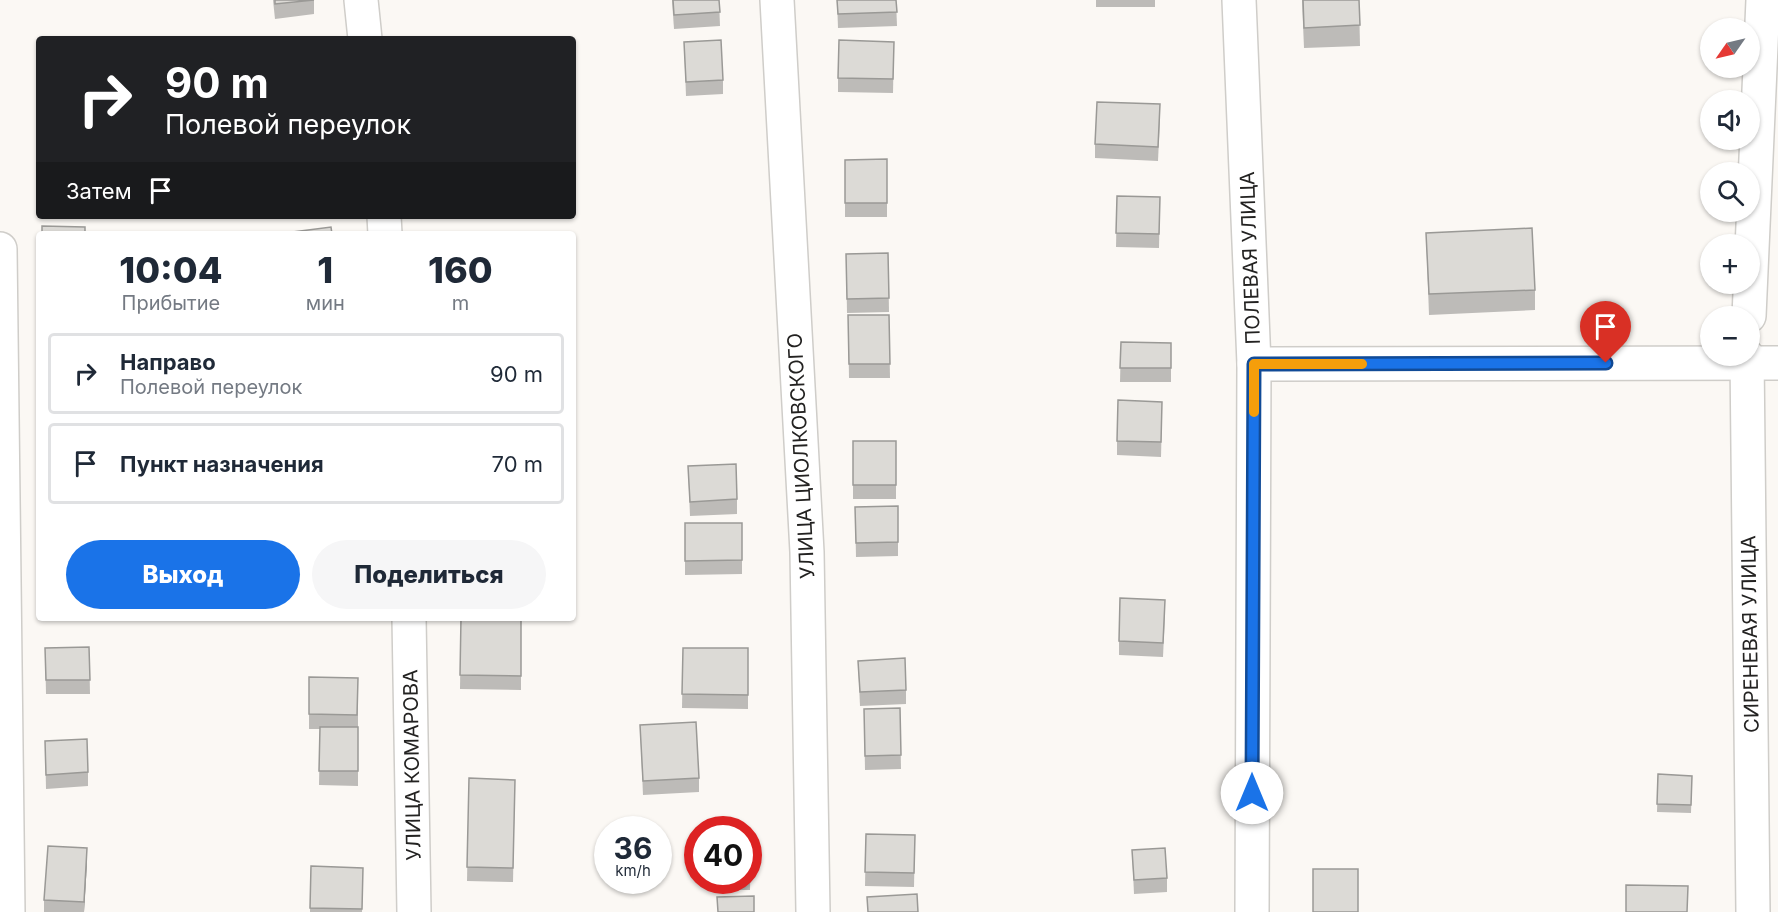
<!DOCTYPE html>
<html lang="ru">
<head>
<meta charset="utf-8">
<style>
	body { margin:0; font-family:Inter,sans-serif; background:#f6f6f7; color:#1f2937; height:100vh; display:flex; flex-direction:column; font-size:22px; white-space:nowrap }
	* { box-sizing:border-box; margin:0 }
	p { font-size:20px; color:#747a83 }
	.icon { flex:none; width:33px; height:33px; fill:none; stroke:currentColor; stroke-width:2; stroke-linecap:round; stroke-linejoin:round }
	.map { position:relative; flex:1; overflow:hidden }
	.panel { position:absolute; left:36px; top:231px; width:540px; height:390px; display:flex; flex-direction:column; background:#fff; border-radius:6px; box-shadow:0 2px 4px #0004 }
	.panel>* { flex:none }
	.top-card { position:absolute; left:36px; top:36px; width:540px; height:183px; border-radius:6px; box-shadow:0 2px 4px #0004; background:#202124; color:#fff; overflow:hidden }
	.needle { width:39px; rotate:236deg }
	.buttons { position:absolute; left:1700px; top:18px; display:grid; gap:12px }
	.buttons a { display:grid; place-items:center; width:60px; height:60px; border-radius:50%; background:#fff; box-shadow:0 2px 4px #0004; font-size:30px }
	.speed { position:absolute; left:594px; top:816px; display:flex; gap:12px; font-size:30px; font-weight:700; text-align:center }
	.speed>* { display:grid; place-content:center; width:78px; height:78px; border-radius:50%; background:#fff; box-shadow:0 2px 4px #0004; line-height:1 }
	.speed small { font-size:15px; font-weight:400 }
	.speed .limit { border:9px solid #d22; background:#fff; color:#111 }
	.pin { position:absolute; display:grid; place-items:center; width:51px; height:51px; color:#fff; margin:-62px -26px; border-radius:50% 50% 50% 0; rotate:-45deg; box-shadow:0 0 6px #0007 }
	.pin .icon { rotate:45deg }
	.me { position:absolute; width:66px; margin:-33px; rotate:0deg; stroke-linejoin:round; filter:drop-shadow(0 0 4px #0008) }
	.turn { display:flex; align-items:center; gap:21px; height:126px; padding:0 30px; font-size:27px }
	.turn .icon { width:78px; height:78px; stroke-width:2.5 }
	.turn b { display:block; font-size:42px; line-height:51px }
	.then { display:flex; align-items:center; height:57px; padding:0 30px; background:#0003; gap:12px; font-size:22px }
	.eta { display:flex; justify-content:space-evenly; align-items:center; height:102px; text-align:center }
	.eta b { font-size:36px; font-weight:800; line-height:42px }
	.primary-button { display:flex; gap:12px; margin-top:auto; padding:12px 30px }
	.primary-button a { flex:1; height:69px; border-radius:36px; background:#1a73e8; color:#fff; font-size:24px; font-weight:800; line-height:69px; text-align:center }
	.primary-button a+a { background:#f6f6f7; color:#1f2937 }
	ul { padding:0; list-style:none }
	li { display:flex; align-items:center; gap:18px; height:81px; margin:0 12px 9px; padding:0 18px; border:3px solid #e0e1e3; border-radius:6px }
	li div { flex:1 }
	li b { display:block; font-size:22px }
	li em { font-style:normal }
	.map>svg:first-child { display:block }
</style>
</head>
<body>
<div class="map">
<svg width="1778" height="912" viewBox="0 0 1778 912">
	<rect width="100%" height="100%" fill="#fbf8f4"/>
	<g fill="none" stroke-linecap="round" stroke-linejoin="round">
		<defs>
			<g id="minor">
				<path d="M361,0L365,39"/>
				<path d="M777,0L807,552L813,912"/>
				<path d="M384,216L385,234"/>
				<path d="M0,249L8,912"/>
				<path d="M1749,316L1763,0"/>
				<path d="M1747,356L1753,912"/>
				<path d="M1254,364L1778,363"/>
				<path d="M409,618L414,912"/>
			</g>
			<path id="tertiary" d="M1239,0L1254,364L1252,912"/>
		</defs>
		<!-- minor casing -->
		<use href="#minor" stroke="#cfcdc9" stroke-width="36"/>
		<!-- tertiary casing -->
		<use href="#tertiary" stroke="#cfcdc9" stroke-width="36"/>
		<!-- minor -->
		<use href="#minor" stroke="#fff" stroke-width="33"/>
		<!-- tertiary -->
		<use href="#tertiary" stroke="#fff" stroke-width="33"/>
	</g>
	<!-- wall -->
	<g fill="#bdbbb8">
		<path d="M273,0H314V14L275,19Z"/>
		<path d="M672,0H719L720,26L674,29Z"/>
		<path d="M837,0H896L897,26L838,28Z"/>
		<rect x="1096" y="0" width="59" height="7"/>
		<path d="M1302,0H1359L1360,46L1304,48Z"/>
		<path d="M684,42L723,80V94L686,96Z"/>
		<path d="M894,42L893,93L838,92V78Z"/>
		<path d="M1160,118L1158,161L1095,158V144Z"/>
		<path d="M887,159V217H845V160Z"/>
		<path d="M1117,196L1160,197L1159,248L1116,247Z"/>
		<path d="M1426,233L1535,290V310L1429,315Z"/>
		<path d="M888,253L889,312L847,313L846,254Z"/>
		<path d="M848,315H889L890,378H849Z"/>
		<path d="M1121,342L1171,343V382H1120Z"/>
		<path d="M1162,416L1161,457L1117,455V441Z"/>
		<rect x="853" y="441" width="43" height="58"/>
		<path d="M688,466L737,499V514L690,516Z"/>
		<path d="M898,506V556L856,557L855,507Z"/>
		<path d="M685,523H742V574L685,575Z"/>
		<path d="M1165,614L1163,657L1119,655V641Z"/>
		<path d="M461,618H521V690L460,689Z"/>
		<path d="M89,647L90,694H46L45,648Z"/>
		<path d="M683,648H748V709L682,708Z"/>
		<path d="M858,661L906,690V704L860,706Z"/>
		<path d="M309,677L358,678V786L319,785L320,729H309Z"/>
		<path d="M900,708L901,769L865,770L864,709Z"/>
		<path d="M640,725L699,778V792L643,795Z"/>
		<path d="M45,741L88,772V786L46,789Z"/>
		<path d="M1658,774L1692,776L1691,813L1657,812Z"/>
		<path d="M469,778L515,780L513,882L467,881Z"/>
		<path d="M866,834L915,835L914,887L865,886Z"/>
		<path d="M748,841H751L750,890H718V880H748Z"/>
		<path d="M1132,850L1167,878V892L1134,894Z"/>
		<path d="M87,862L84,912H44V900Z"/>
		<path d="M311,866L363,868L362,912H310Z"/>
	</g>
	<!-- shaded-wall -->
	<path fill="#9a9996" d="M87,848V862L84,912V902Z"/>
	<!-- building -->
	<g fill="#dcdad6" stroke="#9a9996" stroke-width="1.5">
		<path d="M275,0H314L275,4Z"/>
		<path d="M673,0H719L720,12L674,15Z"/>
		<path d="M837,0H896L897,12L838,14Z"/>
		<path d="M1303,0H1359L1360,25L1304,28Z"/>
		<path d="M469,37L470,39H454Z"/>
		<path d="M721,40L723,80L686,82L684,42Z"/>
		<path d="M839,40L894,42L893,79L838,78Z"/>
		<path d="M1097,102L1160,104L1158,147L1095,144Z"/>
		<path d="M887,159V203H845V160Z"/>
		<path d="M1117,196L1160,197L1159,234L1116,233Z"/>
		<path d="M42,226L85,227V234H42Z"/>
		<path d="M331,227L332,234H293V232Z"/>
		<path d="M1532,228L1535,290L1429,294L1426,233Z"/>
		<path d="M888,253L889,298L847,299L846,254Z"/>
		<path d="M848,315H889L890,364H849Z"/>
		<path d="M1121,342L1171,343V368H1120Z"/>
		<path d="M1118,400L1162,402L1161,442L1117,441Z"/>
		<rect x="853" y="441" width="43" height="44"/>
		<path d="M736,464L737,499L690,502L688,466Z"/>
		<path d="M898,506V542L856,543L855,507Z"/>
		<path d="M685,523H742V560L685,561Z"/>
		<path d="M1120,598L1165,600L1163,643L1119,641Z"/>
		<path d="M461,618H521V676L460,675Z"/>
		<path d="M89,647L90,680H46L45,648Z"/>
		<path d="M683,648H748V695L682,694Z"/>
		<path d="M905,658L906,690L860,692L858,661Z"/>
		<path d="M309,677L358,678L357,715L309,714Z"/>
		<path d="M900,708L901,755L865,756L864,709Z"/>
		<path d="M696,722L699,778L643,781L640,725Z"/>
		<path d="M320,727H358V771H319Z"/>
		<path d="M87,739L88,772L46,775L45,741Z"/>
		<path d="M1658,774L1692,776L1691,805L1657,804Z"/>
		<path d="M469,778L515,780L513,868L467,867Z"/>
		<path d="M866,834L915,835L914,873L865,872Z"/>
		<path d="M748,841H751L750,876H748Z"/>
		<path d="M48,846L87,848L84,902L44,900Z"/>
		<path d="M1165,848L1167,878L1134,880L1132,850Z"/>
		<path d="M311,866L363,868L362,909L310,908Z"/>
		<rect x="1313" y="869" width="45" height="43"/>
		<path d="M1626,885L1688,886L1687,912H1626Z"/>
		<path d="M917,894L918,912H868L867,897Z"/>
		<path d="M754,896V912H718L717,897Z"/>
	</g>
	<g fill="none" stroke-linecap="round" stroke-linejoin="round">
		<defs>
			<path id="route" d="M1252,793L1254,364L1606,363"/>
		</defs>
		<!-- route casing -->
		<use href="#route" stroke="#114b97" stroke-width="15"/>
		<!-- route -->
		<use href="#route" stroke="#1a73e8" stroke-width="10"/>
		<!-- slow -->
		<path stroke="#f59e0b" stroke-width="10" d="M1254,412V364H1362"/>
	</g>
	<g text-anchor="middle" stroke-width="5" stroke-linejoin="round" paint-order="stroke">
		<!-- street labels -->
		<g font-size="20" fill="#232221" stroke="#fff">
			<text transform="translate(1250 258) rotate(-92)" y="7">ПОЛЕВАЯ УЛИЦА</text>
			<text transform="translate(801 456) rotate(-93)" y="7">УЛИЦА ЦИОЛКОВСКОГО</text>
			<text transform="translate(1750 634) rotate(-91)" y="7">СИРЕНЕВАЯ УЛИЦА</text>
			<text transform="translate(412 765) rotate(-91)" y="7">УЛИЦА КОМАРОВА</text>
		</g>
	</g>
</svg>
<div class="buttons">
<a><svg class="needle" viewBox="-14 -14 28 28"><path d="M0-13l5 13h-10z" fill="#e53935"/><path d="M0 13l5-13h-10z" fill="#747a83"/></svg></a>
<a><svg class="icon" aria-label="sound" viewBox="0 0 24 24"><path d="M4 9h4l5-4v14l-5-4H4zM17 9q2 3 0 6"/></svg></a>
<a><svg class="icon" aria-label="search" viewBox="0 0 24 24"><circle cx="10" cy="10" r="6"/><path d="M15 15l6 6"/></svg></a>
<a>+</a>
<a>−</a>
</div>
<div class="speed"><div>36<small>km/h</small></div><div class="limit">40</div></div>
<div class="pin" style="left:1606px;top:363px;background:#d93025"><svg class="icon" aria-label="arrive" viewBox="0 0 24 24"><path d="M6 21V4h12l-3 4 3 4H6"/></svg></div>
<svg class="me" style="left:1252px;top:793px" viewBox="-20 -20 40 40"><circle r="19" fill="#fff"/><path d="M0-13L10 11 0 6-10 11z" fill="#1a73e8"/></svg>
<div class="top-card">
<div class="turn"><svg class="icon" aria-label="right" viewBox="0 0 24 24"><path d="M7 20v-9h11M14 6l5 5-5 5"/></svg><div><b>90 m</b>Полевой переулок</div></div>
<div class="then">Затем<svg class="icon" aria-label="arrive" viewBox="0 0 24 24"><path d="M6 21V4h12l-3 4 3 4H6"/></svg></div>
</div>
<section class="panel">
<div class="eta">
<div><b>10:04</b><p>Прибытие</p></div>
<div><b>1</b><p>мин</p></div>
<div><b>160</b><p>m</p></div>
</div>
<ul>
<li><svg class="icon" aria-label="right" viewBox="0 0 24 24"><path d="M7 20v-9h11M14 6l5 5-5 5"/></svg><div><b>Направо</b><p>Полевой переулок</p></div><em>90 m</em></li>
<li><svg class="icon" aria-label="arrive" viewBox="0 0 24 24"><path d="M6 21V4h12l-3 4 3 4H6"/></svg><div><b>Пункт назначения</b></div><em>70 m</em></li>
</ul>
<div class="primary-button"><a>Выход</a><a>Поделиться</a></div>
</section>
</div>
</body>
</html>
